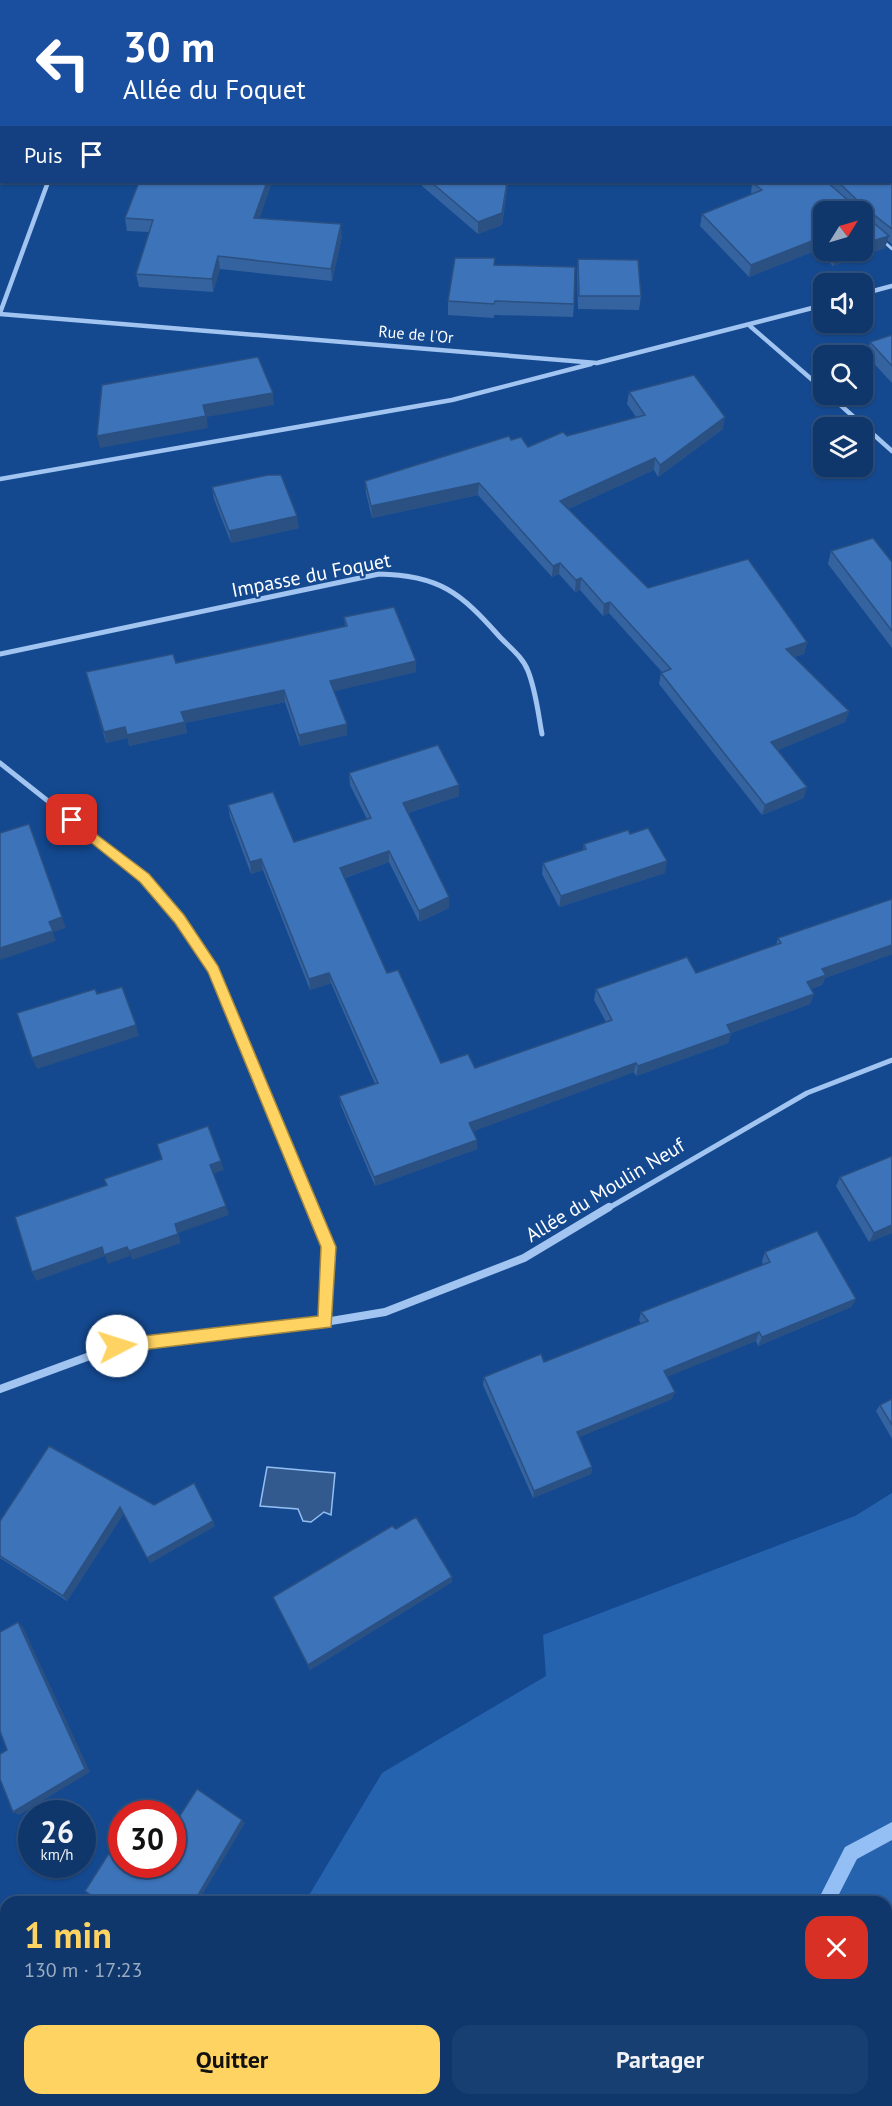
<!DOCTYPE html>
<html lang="fr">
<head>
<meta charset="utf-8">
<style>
	body { margin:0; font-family:"PT Sans",sans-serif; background:#183f72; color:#f1f3f6; height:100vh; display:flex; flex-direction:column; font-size:22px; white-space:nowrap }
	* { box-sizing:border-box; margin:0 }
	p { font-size:20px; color:#9bacc2 }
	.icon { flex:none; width:33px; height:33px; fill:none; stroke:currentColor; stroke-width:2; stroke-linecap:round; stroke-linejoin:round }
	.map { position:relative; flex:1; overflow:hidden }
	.side { position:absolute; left:0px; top:1896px; width:892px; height:210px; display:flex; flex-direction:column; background:#0f376c; border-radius:18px 18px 0 0; box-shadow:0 2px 4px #0004,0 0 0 2px #2f517f }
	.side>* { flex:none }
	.top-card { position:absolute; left:0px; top:0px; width:892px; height:183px; box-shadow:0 2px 4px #0004,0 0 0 2px #2f517f; background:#1a4fa0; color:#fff; overflow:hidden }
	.needle { width:39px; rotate:53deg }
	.controls { position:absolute; left:813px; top:201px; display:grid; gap:12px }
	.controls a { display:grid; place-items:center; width:60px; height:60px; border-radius:12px; background:#0f376c; box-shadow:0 2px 4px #0004,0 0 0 2px #2f517f; font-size:30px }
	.speed { position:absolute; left:18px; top:1800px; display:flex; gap:12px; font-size:30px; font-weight:700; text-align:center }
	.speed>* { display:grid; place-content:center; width:78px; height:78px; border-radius:50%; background:#0f376c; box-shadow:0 2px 4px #0004,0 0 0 2px #2f517f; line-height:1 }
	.speed small { font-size:15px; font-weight:400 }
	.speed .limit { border:9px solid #d22; background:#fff; color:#111 }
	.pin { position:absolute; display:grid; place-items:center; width:51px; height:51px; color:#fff; margin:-26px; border-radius:12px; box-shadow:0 3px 9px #0006 }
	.me { position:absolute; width:66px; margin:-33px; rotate:85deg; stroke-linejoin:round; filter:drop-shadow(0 0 4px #0008) }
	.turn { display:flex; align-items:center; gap:21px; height:126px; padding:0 24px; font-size:27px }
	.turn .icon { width:78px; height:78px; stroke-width:2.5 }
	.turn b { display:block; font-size:42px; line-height:51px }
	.then { display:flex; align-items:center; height:57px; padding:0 24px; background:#0003; gap:12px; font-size:22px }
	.round { display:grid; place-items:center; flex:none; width:63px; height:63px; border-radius:18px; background:#183f72 }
	.overview { display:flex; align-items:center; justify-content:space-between; height:102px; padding:0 24px }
	h1 { font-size:36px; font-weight:700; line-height:45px; color:#ffd361 }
	.cta { display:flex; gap:12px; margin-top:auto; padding:12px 24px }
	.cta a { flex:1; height:69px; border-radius:18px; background:#ffd361; color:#111; font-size:24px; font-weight:700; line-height:69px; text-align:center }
	.cta a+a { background:#183f72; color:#f1f3f6 }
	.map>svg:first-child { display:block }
</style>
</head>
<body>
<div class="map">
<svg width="892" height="2106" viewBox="0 0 892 2106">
	<rect width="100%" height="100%" fill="#144990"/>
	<!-- green -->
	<path fill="#2663af" d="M892,1493V2106H191L188,2100H886V1902H305L382,1773L546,1676L543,1635L855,1516Z"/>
	<!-- water -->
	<path fill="#335a8e" stroke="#93bff4" stroke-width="1.5" d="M267,1467L335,1473L331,1515L324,1512L311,1522L303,1521L298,1509L260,1506Z"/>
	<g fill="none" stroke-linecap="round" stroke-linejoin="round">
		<!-- stream -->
		<g fill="#93bff4" fill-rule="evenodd">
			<path d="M892,1822V1840L857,1859L835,1902H817L845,1847Z"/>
			<path d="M863,2100H881L879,2106H861Z"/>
		</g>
		<!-- lane -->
		<path stroke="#a1c4f1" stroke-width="3" d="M882,240L892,249"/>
		<!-- street-far2 -->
		<g stroke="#a1c4f1" stroke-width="4.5">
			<path d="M862,294L892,286"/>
			<path d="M0,313L48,182"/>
			<path d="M0,314L597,363L824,305"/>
			<path d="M750,326L824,390"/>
			<path d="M828,394L892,451"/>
			<path d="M0,479L452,400L591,364"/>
		</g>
		<!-- street-far1 -->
		<g stroke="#a1c4f1" stroke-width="5">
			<path d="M0,654L379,574C439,575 461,593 499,636C509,647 523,657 528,671C536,691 538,713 542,734"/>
			<path d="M0,763L145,878L179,919L213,969L313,1209"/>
			<path d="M607,1209L807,1093L892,1060"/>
		</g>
		<!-- street -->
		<g stroke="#a1c4f1" stroke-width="8">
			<path d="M312,1207L329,1247L325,1322"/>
			<path d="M0,1389L117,1346L325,1322L385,1312L524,1258L609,1207"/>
			<path d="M0,2028L6,2033"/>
			<path d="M84,2100L89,2106"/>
		</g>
	</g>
	<!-- wall -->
	<g fill="#34639f" fill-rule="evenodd">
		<path d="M0,0H75V2H2V138L0,139Z"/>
		<path d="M748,0H831L833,2H750Z"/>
		<path d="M892,94V244L887,240L885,248L833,266L817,250L749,277L700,226L702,214L751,195L752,182H891ZM824,212L862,250H824Z"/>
		<path d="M139,182H272L259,219L342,236L332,281L220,269L213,292L139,287L136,274L149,232L127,231L125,218Z"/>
		<path d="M422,182H508L502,225L478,234L422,186Z"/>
		<path d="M578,259L641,296L639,310L578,309L577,273Z"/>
		<path d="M495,265L574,304L573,317L494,315V318L448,315V301Z"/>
		<path d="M892,335V383L867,356L870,342Z"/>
		<path d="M629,392L723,429L658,477L654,470L568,509L648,588L807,642L804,654L794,657L849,711L845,722L778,750L804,798L762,815L659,684L661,673L662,672L609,613L603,616L580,590L575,592L559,574L552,577L478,495L372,518L366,493L365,481L511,440L528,447L636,417L627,404Z"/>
		<path d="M212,487L299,528L231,543L214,499Z"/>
		<path d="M831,551L892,562V648L828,564Z"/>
		<path d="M344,617L416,672L334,691L347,735L300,746L285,702L185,723L187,733L129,746L128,738L106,743L86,672L176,663L345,626Z"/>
		<path d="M349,773L459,796L408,813L449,908L419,922L389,862L345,878L387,973L441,1063L475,1068L606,1022L594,1000L596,989L696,973L776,945L778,938L892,899V954L825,978L822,985L811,989L814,994L810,1004L731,1033L728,1043L636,1076L634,1072L473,1131L477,1140V1149L375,1186L341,1106L339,1096L375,1084L331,983L310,990L263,870L251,874L230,817L228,805L294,842L367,819L350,785Z"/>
		<path d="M584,844L665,873L559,907L542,874L543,863L583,850Z"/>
		<path d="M840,1177L892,1233L869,1242L836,1186Z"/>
		<path d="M765,1252L856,1299L851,1307L758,1346L756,1341L667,1376L672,1399L579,1437L592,1467L591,1474L533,1498L483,1385L484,1377L544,1362L641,1324L639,1320L641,1312L763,1265L762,1261Z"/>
		<path d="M892,1399V1439L876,1411L880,1405Z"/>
		<path d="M154,1505L215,1526L150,1563L124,1513L67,1601L0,1558V1521Z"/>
		<path d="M452,1577V1582L310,1670L273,1597Z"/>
	</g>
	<!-- shaded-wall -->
	<g fill="#2b5082">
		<path d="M267,182H272L255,231L254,218Z"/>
		<path d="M507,182H508L502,225L478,234V222Z"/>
		<path d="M341,224L342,236L332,281L331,269Z"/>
		<path d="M889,236L885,248L833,266L835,253L844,250H862V244Z"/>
		<path d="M819,238L817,250L749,277L751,265Z"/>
		<path d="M218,256L220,269L213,292L212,279Z"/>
		<path d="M273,393L274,405L207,417L208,428L100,448L97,436L203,405Z"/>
		<path d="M725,417L723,429L658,477L660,465Z"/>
		<path d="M655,458L654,470L559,513L560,501Z"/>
		<path d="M479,483L478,495L372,518L371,506Z"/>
		<path d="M297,516L299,528L231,543L229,531Z"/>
		<path d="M560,563L559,574L552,577L553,566Z"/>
		<path d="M581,578L580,590L575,592L576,580Z"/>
		<path d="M610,602L609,613L603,616L604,604Z"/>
		<path d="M807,642L804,654L784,660L786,649Z"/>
		<path d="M416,661V672L331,692L330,681Z"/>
		<path d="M284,690L285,702L185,723L187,733L129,746L128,738L106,743L104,732L181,712Z"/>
		<path d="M849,711L845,722L769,754L771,742Z"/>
		<path d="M347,724V735L300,746L299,735Z"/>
		<path d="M459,785V796L404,814L403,803Z"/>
		<path d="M807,787L804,798L762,815L765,805Z"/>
		<path d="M389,851V862L341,879L340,868Z"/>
		<path d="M261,859L263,870L251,874L250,862Z"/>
		<path d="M667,861L665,873L559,907L561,896Z"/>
		<path d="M449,897V908L419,922V911Z"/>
		<path d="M62,917L66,928L53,932L56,941L0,960V948L49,922Z"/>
		<path d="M892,945V954L825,978L822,985L803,992L807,982L822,969Z"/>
		<path d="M329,973L331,983L310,990L309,979Z"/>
		<path d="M814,994L810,1004L731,1033L728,1043L636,1076L638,1066L727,1025Z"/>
		<path d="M136,1025L139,1036L37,1069L32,1058Z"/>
		<path d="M636,1063L634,1072L469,1133V1123Z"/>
		<path d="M477,1140V1149L375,1186L374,1177Z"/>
		<path d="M221,1161L224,1170L213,1174L210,1165Z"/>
		<path d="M226,1206L229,1215L178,1233L181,1243L132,1260L129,1251L175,1224Z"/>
		<path d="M892,1225V1233L869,1242L874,1233Z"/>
		<path d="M102,1247H127L130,1256L108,1264L105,1256L36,1281L32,1272Z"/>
		<path d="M856,1299L851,1307L758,1346L762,1337Z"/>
		<path d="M759,1332L756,1341L662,1379L664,1371Z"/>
		<path d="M675,1392L672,1399L575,1439L577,1432Z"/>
		<path d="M592,1467L591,1474L533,1498L534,1491Z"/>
		<path d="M120,1507L124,1513L67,1601L63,1596Z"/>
		<path d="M213,1521L215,1526L150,1563L147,1558Z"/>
		<path d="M452,1577V1582L310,1670L308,1665Z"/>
		<path d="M18,1622L23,1627L90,1772L19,1815L13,1812Z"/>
		<path d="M242,1820L245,1823L198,1902H194Z"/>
	</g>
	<!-- building -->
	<g fill="#3d73b9" stroke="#2b5082" stroke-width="1.5">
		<path d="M0,0H68L67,2H2V125H0Z"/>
		<path d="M247,0H365L364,2H246Z"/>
		<path d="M446,0H618L620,2H447Z"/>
		<path d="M765,0H831L833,2H761Z"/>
		<path d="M892,94V229L864,207L862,212H824V242L819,238L751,265L702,214L762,190L752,182H827L850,202L854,203L856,199L838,182H891V95Z"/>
		<path d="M139,182H267L254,218L341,224L331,269L218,256L212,279L136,274L153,220L125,218Z"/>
		<path d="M431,182H507L502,213L478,222Z"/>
		<path d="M862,213L889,236L862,244Z"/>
		<path d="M833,250H844L835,253Z"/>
		<path d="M455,258H495L494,265L575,267L574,304L495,301L494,304L448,301Z"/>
		<path d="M578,259L638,260L641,296H579Z"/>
		<path d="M892,335V366L870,342Z"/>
		<path d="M258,357L273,393L203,405L206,416L97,436L102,385Z"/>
		<path d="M694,375L725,417L660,465L655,458L560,501L648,588L748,559L807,642L786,649L849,711L771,742L807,787L765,805L661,673L671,669L610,602L604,604L581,578L576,580L560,563L553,566L479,483L371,506L365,481L509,436L511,440L521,437L528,447L563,432L567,436L645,415L629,392Z"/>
		<path d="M268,475H281L297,516L229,531L212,487Z"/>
		<path d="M873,538L892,562V631L831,551Z"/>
		<path d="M394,607L416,661L330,681L347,724L299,735L284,690L181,712L185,722L127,735L125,727L104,732L86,672L173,654L176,663L347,626L344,617Z"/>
		<path d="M438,745L459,785L403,803L449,897L419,911L389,851L340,868L387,973L398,970L441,1063L468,1054L475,1068L612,1020L596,989L687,957L696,973L781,943L778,938L892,899V945L822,969L826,975L807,982L814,994L727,1025L731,1033L638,1066L636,1063L469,1123L477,1140L374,1177L339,1096L378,1083L329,973L309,979L261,859L250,862L228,805L273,792L294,842L371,818L349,773Z"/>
		<path d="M29,824L62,917L49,922L53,931L0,948V833Z"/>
		<path d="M648,828L667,861L561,896L543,863L586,849L584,844L628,830L630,834Z"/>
		<path d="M122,987L136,1025L32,1058L17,1013L95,989L97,994Z"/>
		<path d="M208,1126L221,1161L210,1165L226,1206L175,1224L178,1234L129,1251L127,1247L104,1255L102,1247L32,1272L15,1217L107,1185L104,1179L162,1159L157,1144Z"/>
		<path d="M892,1156V1225L874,1233L840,1177Z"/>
		<path d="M817,1231L856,1299L762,1337L759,1332L664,1371L675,1392L577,1432L592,1467L534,1491L484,1377L541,1354L544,1362L648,1321L641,1312L770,1262L765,1252Z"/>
		<path d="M892,1399V1425L880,1405Z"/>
		<path d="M49,1446L154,1505L194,1483L213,1521L147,1558L120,1507L63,1596L0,1556V1521Z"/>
		<path d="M416,1517L452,1577L308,1665L273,1597L392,1526L396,1529Z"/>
		<path d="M18,1622L85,1769L13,1812L0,1779V1754L7,1750L0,1731V1632Z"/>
		<path d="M197,1789L242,1820L194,1902H101L85,1891L118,1839L122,1841V1864H172V1828Z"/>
	</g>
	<!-- route -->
	<path fill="#ffd361" stroke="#a6893f" stroke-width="1.5" d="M72,816L149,874L184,915L218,966L336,1247L331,1327L117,1353L112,1351L109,1346L112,1341L117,1339L318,1316L321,1247L208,972L175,923L140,882L68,824L66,820Z"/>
	<g text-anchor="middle" stroke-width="4.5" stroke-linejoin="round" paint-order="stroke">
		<!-- far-street labels -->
		<g font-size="16" fill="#fff" stroke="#144990">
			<text transform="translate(416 334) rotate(5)" y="6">Rue de l'Or</text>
		</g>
		<!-- street labels -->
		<g font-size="20" fill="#fff" stroke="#144990">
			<text transform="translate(311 575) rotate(-11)" y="7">Impasse du Foquet</text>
			<text transform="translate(605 1190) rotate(-31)" y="7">Allée du Moulin Neuf</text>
		</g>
	</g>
</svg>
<div class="controls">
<a><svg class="needle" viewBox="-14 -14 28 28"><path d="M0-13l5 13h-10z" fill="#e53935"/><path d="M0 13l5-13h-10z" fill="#9bacc2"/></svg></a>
<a><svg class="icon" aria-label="sound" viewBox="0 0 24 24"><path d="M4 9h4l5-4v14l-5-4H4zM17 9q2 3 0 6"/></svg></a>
<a><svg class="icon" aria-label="search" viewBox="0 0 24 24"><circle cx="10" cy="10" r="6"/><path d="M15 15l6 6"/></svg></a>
<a><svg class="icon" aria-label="layers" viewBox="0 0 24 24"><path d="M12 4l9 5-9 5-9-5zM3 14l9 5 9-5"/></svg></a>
</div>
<div class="speed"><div>26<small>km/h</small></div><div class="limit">30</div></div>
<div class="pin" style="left:72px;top:820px;background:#d93025"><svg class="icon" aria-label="arrive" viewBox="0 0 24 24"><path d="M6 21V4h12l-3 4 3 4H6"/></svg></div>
<svg class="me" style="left:117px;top:1346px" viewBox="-20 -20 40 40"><circle r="19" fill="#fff"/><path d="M0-13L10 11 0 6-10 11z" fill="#ffd361"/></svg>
<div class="top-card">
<div class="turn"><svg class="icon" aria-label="left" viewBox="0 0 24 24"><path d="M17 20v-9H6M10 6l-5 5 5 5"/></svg><div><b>30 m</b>Allée du Foquet</div></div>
<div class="then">Puis<svg class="icon" aria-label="arrive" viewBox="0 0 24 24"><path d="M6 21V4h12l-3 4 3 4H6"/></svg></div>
</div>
<section class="side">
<div class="overview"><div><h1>1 min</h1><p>130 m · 17:23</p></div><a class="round" style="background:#d93025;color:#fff"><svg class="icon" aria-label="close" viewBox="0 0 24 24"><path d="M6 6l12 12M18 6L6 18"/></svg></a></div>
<div class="cta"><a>Quitter</a><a>Partager</a></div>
</section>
</div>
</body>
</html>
